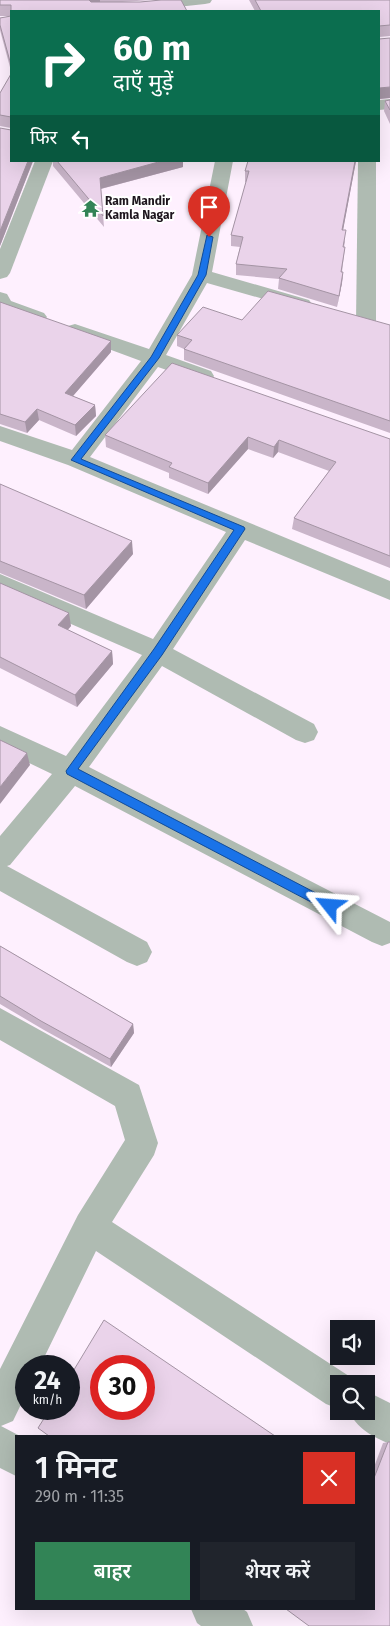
<!DOCTYPE html>
<html lang="hi">
<head>
<meta charset="utf-8">
<style>
	body { margin:0; font-family:"Fira Sans","Noto Sans Devanagari",sans-serif; background:#20242c; color:#f1f3f6; height:100vh; display:flex; flex-direction:column; font-size:19px; white-space:nowrap }
	* { box-sizing:border-box; margin:0 }
	p { font-size:16px; color:#9ea1a6 }
	.icon { flex:none; width:28px; height:28px; fill:none; stroke:currentColor; stroke-width:2; stroke-linecap:round; stroke-linejoin:round }
	.map { position:relative; flex:1; overflow:hidden }
	.drawer { position:absolute; left:15px; top:1435px; width:360px; height:175px; display:flex; flex-direction:column; background:#171b24; border-radius:0px; box-shadow:0 5px 20px #0002 }
	.drawer>* { flex:none }
	.banner { position:absolute; left:10px; top:10px; width:370px; height:152px; border-radius:0px; box-shadow:0 5px 20px #0002; background:#0b6e4f; color:#fff; overflow:hidden }
	.controls { position:absolute; left:330px; top:1320px; display:grid; gap:10px }
	.controls a { display:grid; place-items:center; width:45px; height:45px; border-radius:0px; background:#171b24; box-shadow:0 5px 20px #0002; font-size:25px }
	.speed { position:absolute; left:15px; top:1355px; display:flex; gap:10px; font-size:25px; font-weight:700; text-align:center }
	.speed>* { display:grid; place-content:center; width:65px; height:65px; border-radius:50%; background:#171b24; box-shadow:0 5px 20px #0002; line-height:1 }
	.speed small { font-size:12px; font-weight:400 }
	.speed .limit { border:8px solid #d22; background:#fff; color:#111 }
	.pin { position:absolute; display:grid; place-items:center; width:42px; height:42px; color:#fff; margin:-51px -21px; border-radius:50% 50% 50% 0; rotate:-45deg; box-shadow:0 0 5px #0007 }
	.pin .icon { rotate:45deg }
	.me { position:absolute; width:55px; margin:-28px; rotate:298deg; stroke-linejoin:round; filter:drop-shadow(0 0 4px #0008) }
	.turn { display:flex; align-items:center; gap:18px; height:105px; padding:0 20px; font-size:22px }
	.turn .icon { width:65px; height:65px; stroke-width:2.5 }
	.turn b { display:block; font-size:35px; line-height:42px }
	.then { display:flex; align-items:center; height:48px; padding:0 20px; background:#0003; gap:10px; font-size:19px }
	.round { display:grid; place-items:center; flex:none; width:52px; height:52px; border-radius:0px; background:#20242c }
	.headline { display:flex; align-items:center; justify-content:space-between; height:85px; padding:0 20px }
	h1 { font-size:30px; font-weight:600; line-height:38px }
	.action { display:flex; gap:10px; margin-top:auto; padding:10px 20px }
	.action a { flex:1; height:58px; border-radius:0px; background:#328456; color:#fff; font-size:20px; font-weight:600; line-height:58px; text-align:center }
	.action a+a { background:#20242c; color:#f1f3f6 }
	.map>svg:first-child { display:block }
</style>
</head>
<body>
<div class="map">
<svg width="390" height="1626" viewBox="0 0 390 1626">
	<rect width="100%" height="100%" fill="#fef0fe"/>
	<g fill="none" stroke-linecap="round" stroke-linejoin="round">
		<!-- street -->
		<g fill="#afbbb2" fill-rule="evenodd">
			<path d="M162,0H212L210,3L205,4L140,11H92L95,8L100,6Z"/>
			<path d="M390,99V109L379,110V100Z"/>
			<path d="M35,161H53L10,273L7,277L0,279V249Z"/>
			<path d="M215,161H233L212,272L309,300L312,304L309,308L302,310L207,283L166,355L211,371L214,376L211,381L204,383L158,367L90,457L390,581V600L245,540L173,649L314,724L318,732L314,740L305,743L296,740L162,666L89,767L390,922V943L382,946L372,942L75,786L10,865L7,866L147,942L152,952L147,962L137,966L127,962L0,891V836L52,774L0,749V726L66,756L142,655L0,593V574L153,639L226,532L68,465L0,441V426L72,450L141,361L68,334L65,330L68,326L75,324L149,349L192,275Z"/>
			<path d="M358,161H376V323L373,327L366,329L359,327L356,323Z"/>
			<path d="M0,292L7,294L11,301L44,313L47,317L44,321L37,323L0,310Z"/>
			<path d="M0,1008L139,1085L158,1143L154,1155L112,1222L352,1378L354,1384H339V1409L326,1404L96,1251L40,1366H26V1394L13,1421L1,1426L20,1436H16V1476L0,1468V1369L78,1215L125,1140L115,1106L0,1040Z"/>
			<path d="M366,1391L390,1403V1444C373,1437 356,1428 349,1411H366Z"/>
			<path d="M191,1609H243L247,1612L253,1626H201L197,1623Z"/>
		</g>
	</g>
	<!-- wall -->
	<g fill="#c9b5c9">
		<path d="M0,0H151L122,2H140L181,0L11,11V71L0,30V18L11,16H0Z"/>
		<path d="M249,0H390V36L379,37L390,98L379,99V11H255Z"/>
		<path d="M11,74V161H33L0,246L11,128L0,126V93Z"/>
		<path d="M390,100V124L384,111L385,101Z"/>
		<path d="M53,161H183V167L101,189L104,227L53,166Z"/>
		<path d="M248,161H356L343,230L345,242L344,247H345L342,272H343L342,283L337,307L278,289L279,279L236,275V264L240,247L231,246V235L246,182H245V171Z"/>
		<path d="M0,302L111,352L73,396L95,405L96,416L76,436L39,420L27,433L0,424Z"/>
		<path d="M242,320L390,325V433L184,360V349L177,346V335Z"/>
		<path d="M105,435L390,439V568L292,529L294,518L329,471L278,452L273,458L248,449L208,494L169,478V473L106,447Z"/>
		<path d="M0,484L133,554L86,609L0,573Z"/>
		<path d="M0,583L71,626L68,630L112,651L113,664L77,707L0,668Z"/>
		<path d="M0,946L133,1024L134,1033L111,1067L44,1030L0,1004Z"/>
		<path d="M388,1442L390,1626L374,1609V1467L383,1443Z"/>
	</g>
	<!-- shaded-wall -->
	<g fill="#a494a4">
		<path d="M89,0H100V4L90,11Z"/>
		<path d="M390,87V98L379,99V88Z"/>
		<path d="M28,161H33L0,246V231Z"/>
		<path d="M162,161H183V167L100,189V178Z"/>
		<path d="M355,161H356L341,241L342,230Z"/>
		<path d="M343,272L342,283L337,307L339,296Z"/>
		<path d="M111,341V352L66,404L65,393Z"/>
		<path d="M95,405L96,416L76,436L75,425Z"/>
		<path d="M37,409L39,420L27,433L25,422Z"/>
		<path d="M248,437V449L208,494V483Z"/>
		<path d="M279,440L278,452L273,458L274,447Z"/>
		<path d="M132,541L133,554L86,609L84,595Z"/>
		<path d="M69,613L71,626L60,638L58,625Z"/>
		<path d="M112,651L113,664L77,707L75,695Z"/>
		<path d="M27,753L30,765L0,804V787Z"/>
		<path d="M133,1024L134,1033L111,1067L110,1059Z"/>
	</g>
	<!-- building -->
	<g fill="#ead3ea" stroke="#a494a4" fill-rule="evenodd">
		<path d="M0,0H90H89L91,2H140L161,0H181L187,11H11V65L0,25V18L11,16V5H0Z"/>
		<path d="M255,0H390V25L379,26V39L390,38V87L379,88V11H261Z"/>
		<path d="M11,74V161H28L0,231V128L11,130V117L0,115V93Z"/>
		<path d="M390,100V110L385,101Z"/>
		<path d="M57,161H162L100,178L103,216Z"/>
		<path d="M248,161H355L342,230H346L343,247H345L341,272H343L339,296L279,278L287,269L236,264L243,237L231,235L249,171H245Z"/>
		<path d="M268,291L390,325V421L184,349L192,340L177,335L203,307L242,320Z"/>
		<path d="M0,302L111,341L65,393L95,405L75,425L37,409L25,422L0,414Z"/>
		<path d="M172,363L390,439V556L294,518L336,462L279,440L274,447L248,437L208,483L169,467L172,463L105,435Z"/>
		<path d="M0,484L132,541L84,595L0,561Z"/>
		<path d="M0,583L69,613L58,625L112,651L75,695L0,657Z"/>
		<path d="M0,740L27,753L0,787Z"/>
		<path d="M0,946L133,1024L110,1059L41,1021L0,996Z"/>
		<path d="M104,1320L275,1436H49L38,1428L50,1409H69V1378ZM101,1366H144V1409H101Z"/>
		<path d="M388,1442H390V1626H309L286,1609H374V1478Z"/>
	</g>
	<!-- route -->
	<path fill="#1a73e8" stroke="#114b97" d="M207,235L213,237L206,275L159,358L81,459L244,527L245,529L162,655L78,769L335,903L336,906L335,910L330,912L67,774L66,771L154,649L234,530L71,460L151,357L198,275Z"/>
	<!-- icons -->
	<defs>
		<symbol id="temple-bare" viewBox="-9 -9 18 18"><path d="M0-6L5-2H3V0L6.5 2.5H4V6H1.5V3h-3V6H-4V2.5H-6.5L-3 0V-2H-5Z" fill="#328456" stroke="#fff" stroke-width="2.5" paint-order="stroke"/></symbol>
	</defs>
	<g fill-rule="evenodd">
		<use href="#temple-bare" x="78" y="196" width="25" height="25"/>
	</g>
	<g text-anchor="middle" stroke-width="4" stroke-linejoin="round" paint-order="stroke">
		<!-- far-poi labels -->
		<g font-size="12" font-weight="bold" fill="#1e161e" stroke="#fff" text-anchor="start">
			<text x="105" y="205">Ram Mandir<tspan x="105" dy="14">Kamla Nagar</tspan></text>
		</g>
	</g>
</svg>
<div class="controls">
<a><svg class="icon" aria-label="sound" viewBox="0 0 24 24"><path d="M4 9h4l5-4v14l-5-4H4zM17 9q2 3 0 6"/></svg></a>
<a><svg class="icon" aria-label="search" viewBox="0 0 24 24"><circle cx="10" cy="10" r="6"/><path d="M15 15l6 6"/></svg></a>
</div>
<div class="speed"><div>24<small>km/h</small></div><div class="limit">30</div></div>
<div class="pin" style="left:209px;top:237px;background:#d93025"><svg class="icon" aria-label="arrive" viewBox="0 0 24 24"><path d="M6 21V4h12l-3 4 3 4H6"/></svg></div>
<svg class="me" style="left:330px;top:906px" viewBox="-20 -20 40 40"><path d="M0-17L14 15 0 8-14 15z" fill="#1a73e8" stroke="#fff" stroke-width="4"/></svg>
<div class="banner">
<div class="turn"><svg class="icon" aria-label="right" viewBox="0 0 24 24"><path d="M7 20v-9h11M14 6l5 5-5 5"/></svg><div><b>60 m</b>दाएँ मुड़ें</div></div>
<div class="then">फिर<svg class="icon" aria-label="left" viewBox="0 0 24 24"><path d="M17 20v-9H6M10 6l-5 5 5 5"/></svg></div>
</div>
<section class="drawer">
<div class="headline"><div><h1>1 मिनट</h1><p>290 m · 11:35</p></div><a class="round" style="background:#d93025;color:#fff"><svg class="icon" aria-label="close" viewBox="0 0 24 24"><path d="M6 6l12 12M18 6L6 18"/></svg></a></div>
<div class="action"><a>बाहर</a><a>शेयर करें</a></div>
</section>
</div>
</body>
</html>
